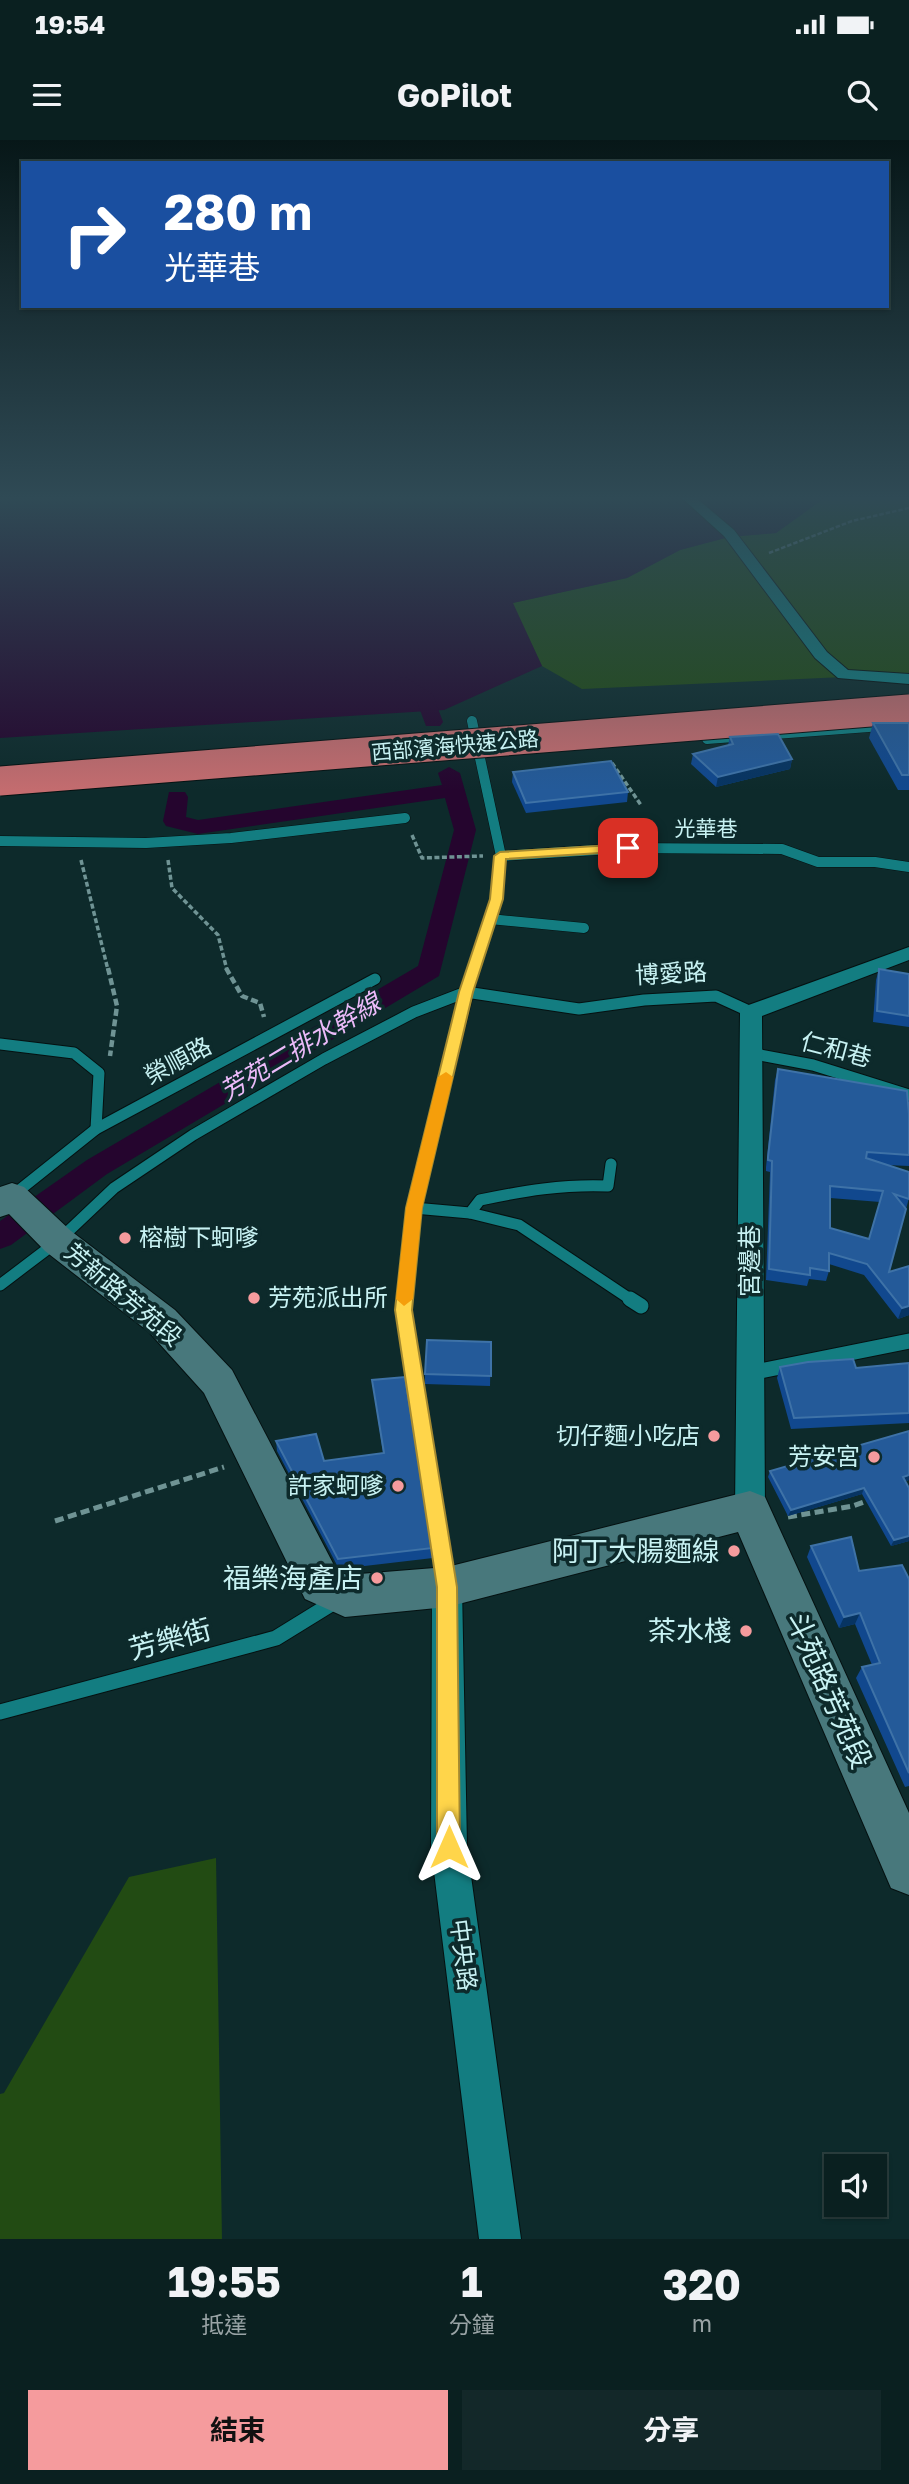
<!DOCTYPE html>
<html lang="zh-TW">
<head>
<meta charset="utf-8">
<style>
	body { margin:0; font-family:"Golos Text","Noto Sans TC",sans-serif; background:#132829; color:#f1f3f6; height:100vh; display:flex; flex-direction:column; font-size:26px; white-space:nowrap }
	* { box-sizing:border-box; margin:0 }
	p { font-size:23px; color:#99a3a5 }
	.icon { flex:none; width:38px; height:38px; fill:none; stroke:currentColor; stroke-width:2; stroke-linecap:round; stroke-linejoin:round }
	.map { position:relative; height:2099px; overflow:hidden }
	.drawer { display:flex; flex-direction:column; background:#0a2020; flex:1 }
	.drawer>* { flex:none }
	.guide { position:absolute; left:21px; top:21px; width:868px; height:147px; border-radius:0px; box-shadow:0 2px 5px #0004,0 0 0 2px #2a3e3e; background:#1a4fa0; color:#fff; overflow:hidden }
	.controls { position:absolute; left:824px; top:2014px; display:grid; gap:14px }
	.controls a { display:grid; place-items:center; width:63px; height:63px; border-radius:0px; background:#0a2020; box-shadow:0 2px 5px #0004,0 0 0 2px #2a3e3e; font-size:35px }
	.pin { position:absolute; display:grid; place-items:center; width:60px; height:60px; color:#fff; margin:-30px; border-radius:14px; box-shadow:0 4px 10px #0006 }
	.me { position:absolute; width:77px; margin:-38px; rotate:0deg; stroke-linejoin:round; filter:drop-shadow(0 0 5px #0008) }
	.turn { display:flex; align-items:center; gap:24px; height:147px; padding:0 28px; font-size:32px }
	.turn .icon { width:91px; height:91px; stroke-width:2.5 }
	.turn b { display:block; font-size:49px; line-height:60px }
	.eta { display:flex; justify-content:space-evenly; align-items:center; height:119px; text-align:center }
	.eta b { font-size:42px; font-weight:700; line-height:49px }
	.button { display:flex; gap:14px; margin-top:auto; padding:14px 28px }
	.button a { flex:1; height:80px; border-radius:0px; background:#f59b9d; color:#111; font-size:28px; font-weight:700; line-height:80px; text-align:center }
	.button a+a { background:#132829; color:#f1f3f6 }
	.status { display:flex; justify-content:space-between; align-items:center; height:49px; padding:0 35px; background:#0a2020; direction:ltr }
	.status svg { height:19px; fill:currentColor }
	header { display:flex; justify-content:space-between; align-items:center; height:91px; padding:0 28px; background:#0a2020; font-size:32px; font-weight:700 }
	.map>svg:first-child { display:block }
</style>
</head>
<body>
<div class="status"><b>19:54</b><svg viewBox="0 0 49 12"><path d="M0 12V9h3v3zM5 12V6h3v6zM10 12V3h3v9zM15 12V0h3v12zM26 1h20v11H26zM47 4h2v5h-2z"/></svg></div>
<header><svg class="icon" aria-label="menu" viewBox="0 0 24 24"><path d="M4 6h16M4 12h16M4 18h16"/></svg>GoPilot<svg class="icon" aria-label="search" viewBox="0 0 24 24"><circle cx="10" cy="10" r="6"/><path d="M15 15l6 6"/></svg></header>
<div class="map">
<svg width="909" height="2099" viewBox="0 0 909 2099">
	<rect width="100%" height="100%" fill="#0d2a2b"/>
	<!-- green -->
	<g fill="#224b13">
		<path d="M826,357H909V534L582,549L542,526L512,463L627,438L680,410L729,397L776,393Z"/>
		<path d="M216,1718L222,2099H0V1954L4,1953L129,1737Z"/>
	</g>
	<!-- water -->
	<path fill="#25052e" d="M0,357H826L776,393L729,397L680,410L627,438L513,463L542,526L444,570L0,598Z"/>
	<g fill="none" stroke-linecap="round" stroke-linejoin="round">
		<!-- canal -->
		<g fill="#25052e" fill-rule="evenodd">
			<path d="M404,536L433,555L443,582L440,586H426L417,562L394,542Z"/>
			<path d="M449,627L460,633L476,690L439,836L107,1034L11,1105L0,1109V1081L87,1020L418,826L454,690L445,658L198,694L166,686L163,681L169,652H185L188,657L186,677L198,680L442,645L438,633Z"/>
		</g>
		<defs>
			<g id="lane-far2">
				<path d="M472,581L501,716L497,759L473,830"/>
				<path d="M707,599L909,584"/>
				<path d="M0,701L146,703L231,698L405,678"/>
				<path d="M501,716L628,708L782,709L818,722H875L909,727"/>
				<path d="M490,779L584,788"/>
			</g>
			<g id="lane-far1">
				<path d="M0,904L74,913L99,933L96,989"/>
				<path d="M750,913L813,925L909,955"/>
				<path d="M12,1056L96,989L375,839"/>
				<path d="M414,1068L470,1073L480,1060C523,1051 564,1044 608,1046L611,1024"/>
				<path d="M470,1073L519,1085L633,1161"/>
				<path d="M0,1145L58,1101L114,1048L193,995L324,919L414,872L466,852L579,869L644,860L716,856L751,872"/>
				<path d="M404,1161L414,1068L474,828"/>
			</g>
			<g id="lane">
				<path d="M404,1159L403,1170L447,1443"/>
				<path d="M630,1159L641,1166"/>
				<path d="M750,1233L909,1201"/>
				<path d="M0,1572L276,1498L336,1461"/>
			</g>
			<g id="street">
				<path d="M681,357H695L734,390L827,512L848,530L909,534V544L838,538L815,518L724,396Z"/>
				<path d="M909,807V820L762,876L765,1370L761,1379L750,1383L739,1379L735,1370L740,872L743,867Z"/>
				<path d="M447,1433L458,1437L462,1447L467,1707L521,2099H479L431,1707L432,1447L436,1437Z"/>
			</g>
			<path id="secondary" d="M12,1043L24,1047L71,1091L175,1170L232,1230L337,1431L347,1435L447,1427L750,1351L765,1357L909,1673V1755L891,1748L738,1392L447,1467L345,1477L305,1459L204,1253L149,1192L45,1111L9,1074L0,1077V1047Z"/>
		</defs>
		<!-- lane-far2 casing -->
		<use href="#lane-far2" stroke="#051111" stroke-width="11"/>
		<!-- lane-far1 casing -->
		<use href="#lane-far1" stroke="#051111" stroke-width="13"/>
		<!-- lane casing -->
		<use href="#lane" stroke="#051111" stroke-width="17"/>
		<!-- street casing -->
		<use href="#street" stroke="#051111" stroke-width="2"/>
		<!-- secondary casing -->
		<use href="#secondary" stroke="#051111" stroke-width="2"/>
		<!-- path-far3 -->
		<path stroke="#6f9394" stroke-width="2.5" stroke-dasharray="4.5 2" stroke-linecap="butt" d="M769,413L852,381L909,368"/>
		<!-- path-far2 -->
		<g stroke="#6f9394" stroke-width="3.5" stroke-dasharray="5 2.5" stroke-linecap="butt">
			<path d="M612,623L641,665"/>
			<path d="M412,695L422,718L483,716"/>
			<path d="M81,720L108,830"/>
			<path d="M168,720L172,748L218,795L227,830"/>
		</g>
		<!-- path-far1 -->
		<g stroke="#6f9394" stroke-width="4.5" stroke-dasharray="7 3.5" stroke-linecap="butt">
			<path d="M108,828L117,866L110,916"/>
			<path d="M226,828L242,856L260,863L264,877"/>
		</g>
		<!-- path -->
		<g stroke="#6f9394" stroke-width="5" stroke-dasharray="9 4.5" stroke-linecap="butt">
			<path d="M788,1377L853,1366L872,1359"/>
			<path d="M55,1381L224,1327"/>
		</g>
		<!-- lane-far2 -->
		<use href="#lane-far2" stroke="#137d81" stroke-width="10"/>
		<!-- lane-far1 -->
		<use href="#lane-far1" stroke="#137d81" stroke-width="11"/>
		<!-- lane -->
		<use href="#lane" stroke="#137d81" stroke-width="15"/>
		<!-- street -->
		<use href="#street" fill="#137d81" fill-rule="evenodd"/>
		<!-- secondary -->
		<use href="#secondary" fill="#48787c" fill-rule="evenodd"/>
		<defs>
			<path id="highway-bridge" d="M0,641L909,569"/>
		</defs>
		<!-- highway-bridge casing -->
		<use href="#highway-bridge" stroke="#051111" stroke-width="31" stroke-linecap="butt"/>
		<!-- highway-bridge -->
		<use href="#highway-bridge" stroke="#c46c6f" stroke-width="29"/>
	</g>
	<!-- wall -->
	<g fill="#11488e" fill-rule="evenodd">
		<path d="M873,583H909V650H898L869,598Z"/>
		<path d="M730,597L792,619L790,629L716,647L691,624L693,614L728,605Z"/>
		<path d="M513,632L628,652L627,662L526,673L512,642Z"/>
		<path d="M879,829L909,834V887L873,882L876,840Z"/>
		<path d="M778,929L909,974V1026L886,1025L909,1058L889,1132L909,1175L898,1179L864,1135L829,1124V1131L826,1141L809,1139L807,1146L766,1140L770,1032L766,1031V1027L775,940ZM830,1058L880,1062L869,1099L830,1088Z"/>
		<path d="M491,1202L490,1246L425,1244V1234Z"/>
		<path d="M909,1223V1283L791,1289L777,1238L780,1227L856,1228Z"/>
		<path d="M372,1240L433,1408V1418L339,1429L277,1311L276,1301L324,1321L383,1313Z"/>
		<path d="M770,1331L909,1340L905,1341L909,1401L891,1406L862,1354L788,1376L768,1337Z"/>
		<path d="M811,1406L859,1431L909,1439V1646L905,1647L856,1538L862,1527L872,1525L855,1484L839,1488L807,1417Z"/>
	</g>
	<!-- shaded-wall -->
	<g fill="#073462">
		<path d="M792,619L790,629L716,647L718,637Z"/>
		<path d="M909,1166V1175L898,1179L902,1168Z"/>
		<path d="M909,1335V1340L900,1343L903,1337Z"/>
		<path d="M864,1348L862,1354L788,1376L791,1370Z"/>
		<path d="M909,1396V1401L891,1406L894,1400Z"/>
		<path d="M860,1473L855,1484L839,1488L844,1477Z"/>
	</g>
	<!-- building -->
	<g fill="#245a99" stroke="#3e72a7" stroke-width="2" fill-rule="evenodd">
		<path d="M873,583H909V635H902Z"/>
		<path d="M778,594L792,619L718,637L693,614L733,604L730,597Z"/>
		<path d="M611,621L628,652L526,663L513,632Z"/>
		<path d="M879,829L909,834V876L877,871Z"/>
		<path d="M778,929L907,951L909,974V1015L867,1012L866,1018L909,1032V1059L894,1054L906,1069L889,1132L909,1126V1166L902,1168L867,1124L829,1113V1131L810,1128V1135L769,1129L772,1021L768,1020V1017ZM830,1046L883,1051L869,1099L830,1088Z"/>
		<path d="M427,1200L491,1202V1236L425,1234Z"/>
		<path d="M853,1219L856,1228L909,1223V1273L794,1278L780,1227L808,1222Z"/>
		<path d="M405,1237L433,1408L338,1419L276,1301L316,1294L324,1321L384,1313L372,1240Z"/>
		<path d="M909,1291V1335L903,1337L909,1348V1396L894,1400L864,1348L791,1370L770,1331Z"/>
		<path d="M851,1397L859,1431L902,1425L909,1439V1633L862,1527L880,1523L860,1473L844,1477L811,1406Z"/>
	</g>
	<!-- sky -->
	<linearGradient id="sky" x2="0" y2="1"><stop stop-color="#071718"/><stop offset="0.55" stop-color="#2f4a55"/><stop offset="1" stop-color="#2f4a55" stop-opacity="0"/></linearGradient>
	<rect width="909" height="651" fill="url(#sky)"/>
	<!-- route -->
	<path fill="#ffd54a" stroke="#a68a30" stroke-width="2" d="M628,704L634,708L632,711L506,719L503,759L473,852L422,1068L412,1170L457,1447L460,1707L457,1715L449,1719L441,1715L437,1707V1447L395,1170L406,1068L459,852L490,759L494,716L500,712Z"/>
	<!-- slow -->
	<path fill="#f59e0b" d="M446,932L453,937L422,1068L413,1159L404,1166L396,1159L406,1068L438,937Z"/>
	<!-- markers -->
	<g fill="#f59b9d" stroke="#0d2a2b" stroke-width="2.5">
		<circle cx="125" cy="1098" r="7"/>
		<circle cx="254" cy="1158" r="7"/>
		<circle cx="714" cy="1296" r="7"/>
		<circle cx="874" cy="1317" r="7"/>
		<circle cx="398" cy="1346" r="7"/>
		<circle cx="734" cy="1411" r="7"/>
		<circle cx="377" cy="1438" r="7"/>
		<circle cx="746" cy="1491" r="7"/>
	</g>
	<g text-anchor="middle" stroke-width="7" stroke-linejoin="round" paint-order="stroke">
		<!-- far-street labels -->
		<g font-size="21" fill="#c8f2f3" stroke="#0d2a2b">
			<text transform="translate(455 606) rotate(-5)" y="7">西部濱海快速公路</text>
			<text x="706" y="696">光華巷</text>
		</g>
		<!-- street labels -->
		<g font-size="24" fill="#c8f2f3" stroke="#0d2a2b">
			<text transform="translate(671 834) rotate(-3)" y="8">博愛路</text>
			<text transform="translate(836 910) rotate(15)" y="8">仁和巷</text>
			<text transform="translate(178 921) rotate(-28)" y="8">榮順路</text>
			<text transform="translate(750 1121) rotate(-90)" y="8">宮邊巷</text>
			<text transform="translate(123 1155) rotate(40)" y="8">芳新路芳苑段</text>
			<text transform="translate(463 1815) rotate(83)" y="8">中央路</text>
		</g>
		<!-- poi labels -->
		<g font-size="24" fill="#c8f2f3" stroke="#0d2a2b" text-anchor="end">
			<text x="139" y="1106" text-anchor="start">榕樹下蚵嗲</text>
			<text x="268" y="1166" text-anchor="start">芳苑派出所</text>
			<text x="700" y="1304">切仔麵小吃店</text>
			<text x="860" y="1325">芳安宮</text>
			<text x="384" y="1354">許家蚵嗲</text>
		</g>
		<!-- water labels -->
		<g font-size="26" font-style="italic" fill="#ebbaf9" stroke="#0d2a2b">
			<text transform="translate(300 907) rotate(-31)" y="9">芳苑二排水幹線</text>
		</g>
		<!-- near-poi labels -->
		<g font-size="28" fill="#c8f2f3" stroke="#0d2a2b" text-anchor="end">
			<text x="720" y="1421">阿丁大腸麵線</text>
			<text x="363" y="1448">福樂海產店</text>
			<text x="732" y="1501">茶水棧</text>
		</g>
		<!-- near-street labels -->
		<g font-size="28" fill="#c8f2f3" stroke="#0d2a2b">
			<text transform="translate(170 1499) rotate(-15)" y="10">芳樂街</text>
			<text transform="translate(829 1550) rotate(66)" y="10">斗苑路芳苑段</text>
		</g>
	</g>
</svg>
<div class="controls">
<a><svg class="icon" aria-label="sound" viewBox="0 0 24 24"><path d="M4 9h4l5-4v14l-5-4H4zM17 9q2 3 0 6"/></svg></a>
</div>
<div class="pin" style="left:628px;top:708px;background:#d93025"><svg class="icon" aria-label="arrive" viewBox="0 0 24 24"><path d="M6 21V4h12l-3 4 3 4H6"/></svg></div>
<svg class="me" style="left:449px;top:1707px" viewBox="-20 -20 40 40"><path d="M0-17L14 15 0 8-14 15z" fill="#ffd54a" stroke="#fff" stroke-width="4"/></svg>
<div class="guide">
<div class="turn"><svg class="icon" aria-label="right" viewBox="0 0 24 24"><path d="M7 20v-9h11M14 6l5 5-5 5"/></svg><div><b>280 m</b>光華巷</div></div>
</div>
</div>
<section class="drawer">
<div class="eta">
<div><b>19:55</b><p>抵達</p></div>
<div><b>1</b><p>分鐘</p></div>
<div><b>320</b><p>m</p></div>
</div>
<div class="button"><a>結束</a><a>分享</a></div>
</section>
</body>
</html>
